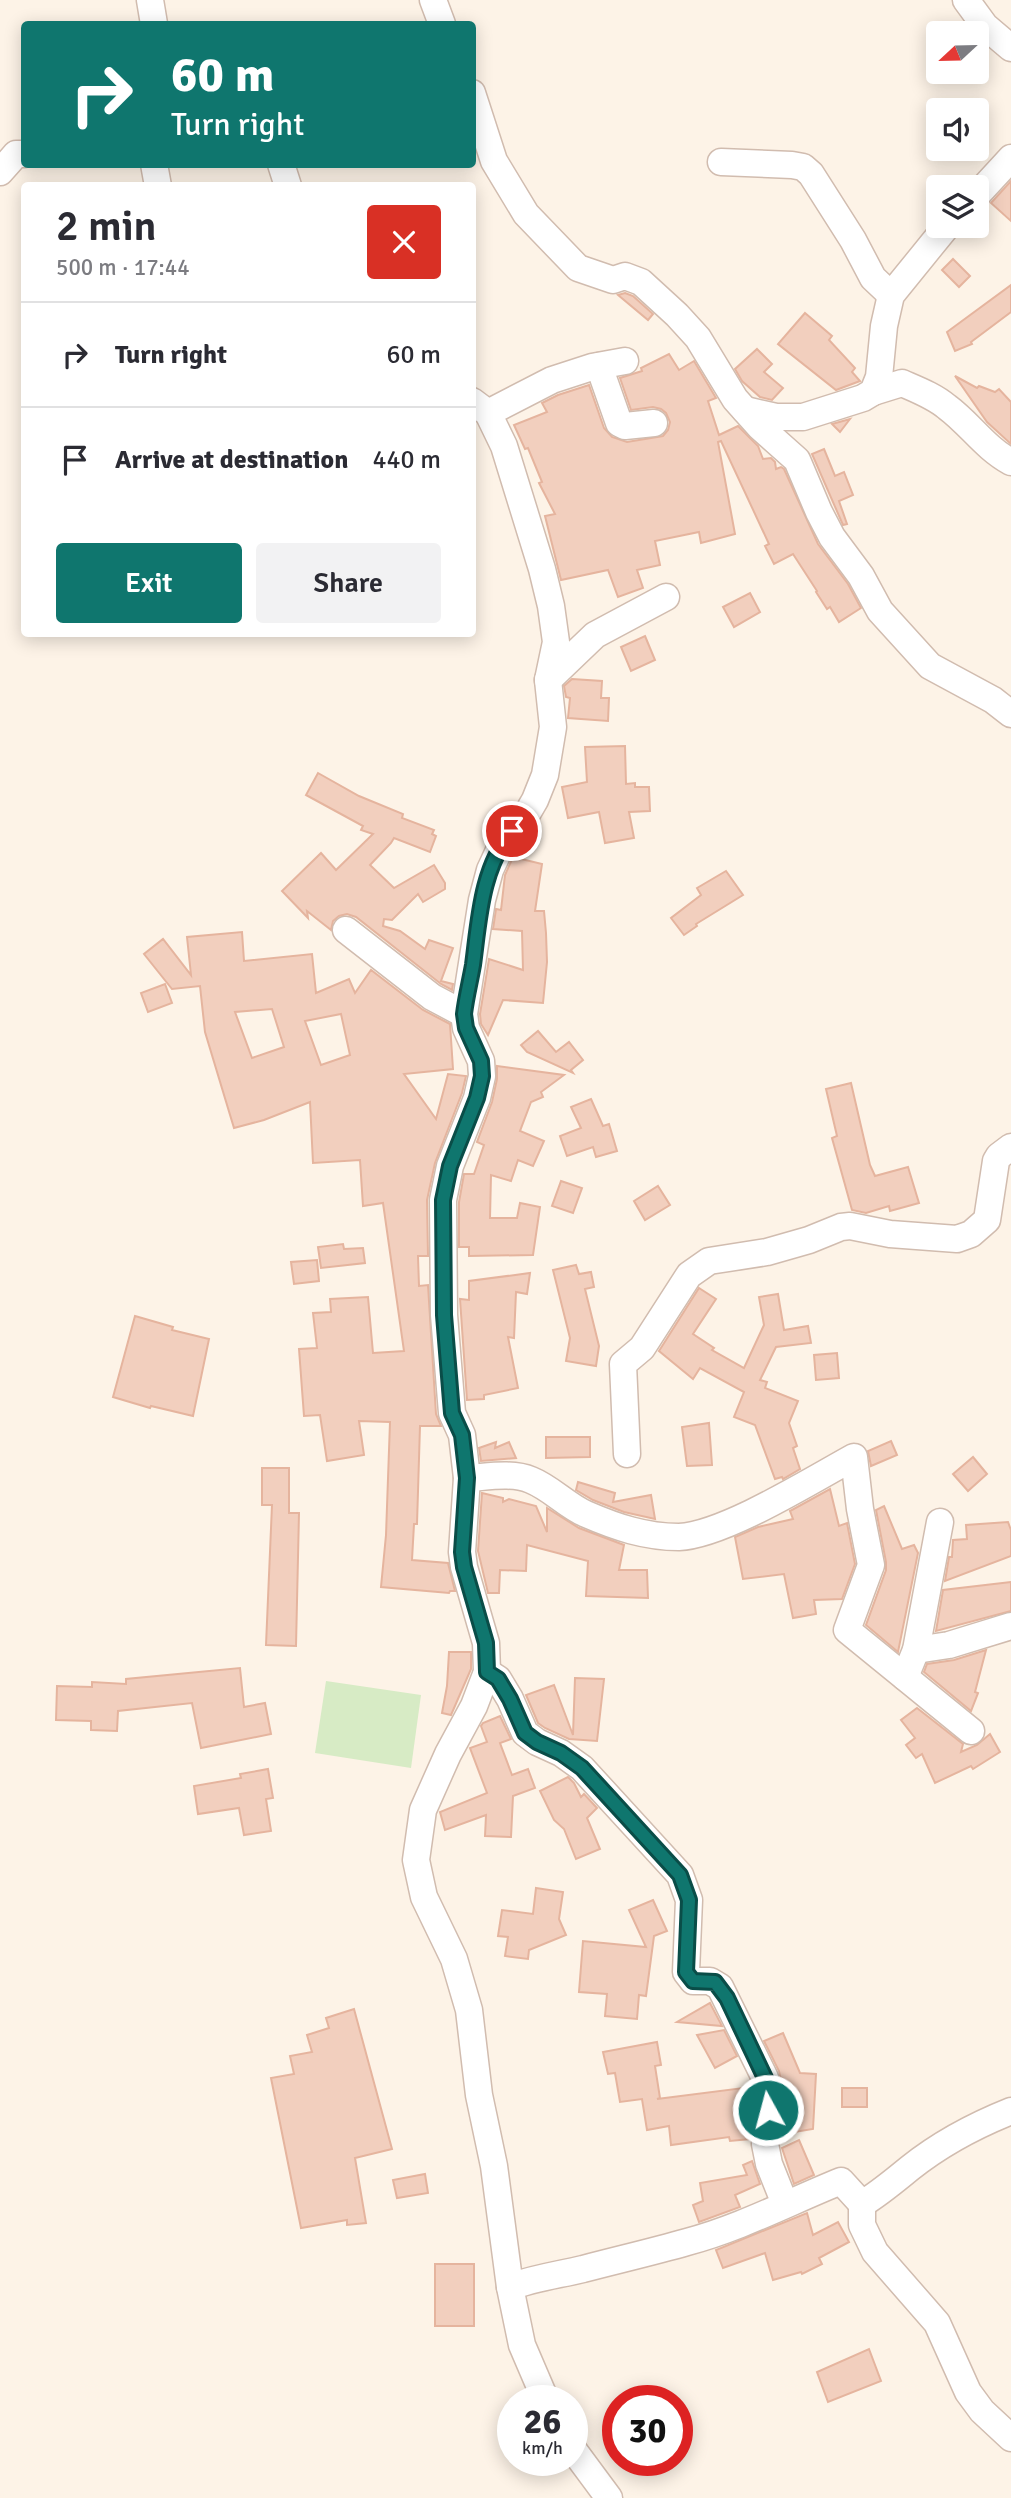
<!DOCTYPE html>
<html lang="en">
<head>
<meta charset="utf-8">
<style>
	body { margin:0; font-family:Signika,sans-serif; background:#f2f2f3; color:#2b2b33; height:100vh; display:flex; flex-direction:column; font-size:26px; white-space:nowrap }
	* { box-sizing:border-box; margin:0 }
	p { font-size:23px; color:#7c7c81 }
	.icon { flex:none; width:38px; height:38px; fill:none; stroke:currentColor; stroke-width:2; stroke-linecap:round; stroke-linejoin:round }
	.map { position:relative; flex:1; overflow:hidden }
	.sheet { position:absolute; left:21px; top:182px; width:455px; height:455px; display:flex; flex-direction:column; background:#fff; border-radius:7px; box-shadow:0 4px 18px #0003 }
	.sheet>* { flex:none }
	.guide { position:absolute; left:21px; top:21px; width:455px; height:147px; border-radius:7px; box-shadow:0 4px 18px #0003; background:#0f766e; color:#fff; overflow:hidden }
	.needle { width:46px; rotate:248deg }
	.buttons { position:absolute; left:926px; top:21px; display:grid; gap:14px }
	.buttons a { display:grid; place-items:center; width:63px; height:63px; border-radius:7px; background:#fff; box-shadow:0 4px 18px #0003; font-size:35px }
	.speed { position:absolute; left:497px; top:2385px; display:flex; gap:14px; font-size:35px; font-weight:700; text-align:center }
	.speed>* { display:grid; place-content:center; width:91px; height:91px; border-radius:50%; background:#fff; box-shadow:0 4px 18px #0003; line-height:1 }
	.speed small { font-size:18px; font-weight:400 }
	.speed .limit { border:10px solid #d22; background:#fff; color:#111 }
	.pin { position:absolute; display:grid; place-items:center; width:60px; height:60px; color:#fff; margin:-30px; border:4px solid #fff; border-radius:50%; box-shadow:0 2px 7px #0007 }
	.me { position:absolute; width:77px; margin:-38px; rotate:353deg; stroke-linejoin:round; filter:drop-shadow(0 0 5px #0008) }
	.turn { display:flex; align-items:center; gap:24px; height:147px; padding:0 35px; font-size:32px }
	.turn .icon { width:91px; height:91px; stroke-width:2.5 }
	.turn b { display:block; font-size:49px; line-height:60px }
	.round { display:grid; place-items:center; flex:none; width:74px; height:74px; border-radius:7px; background:#f2f2f3 }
	.head { display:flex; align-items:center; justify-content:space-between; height:119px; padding:0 35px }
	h1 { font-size:42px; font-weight:600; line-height:52px }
	.primary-button { display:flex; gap:14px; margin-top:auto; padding:14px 35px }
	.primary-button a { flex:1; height:80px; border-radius:7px; background:#0f766e; color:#fff; font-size:28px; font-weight:600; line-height:80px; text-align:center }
	.primary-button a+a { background:#f2f2f3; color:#2b2b33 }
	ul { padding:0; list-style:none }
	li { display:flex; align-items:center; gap:21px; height:105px; padding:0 35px; border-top:2px solid #e1e1e2 }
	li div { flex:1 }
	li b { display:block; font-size:26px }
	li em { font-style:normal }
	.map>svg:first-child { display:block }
</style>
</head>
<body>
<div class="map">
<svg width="1011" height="2498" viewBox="0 0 1011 2498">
	<rect width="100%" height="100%" fill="#fdf3e7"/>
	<!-- green -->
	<path fill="#d7ebc5" d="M326,1681L421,1695L411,1768L315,1753Z"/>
	<!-- building -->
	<g fill="#f2cfbe" stroke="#e5b49e" stroke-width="2" fill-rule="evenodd">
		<path d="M1011,181V221L991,203Z"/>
		<path d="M953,259L970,276L959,287L942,270Z"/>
		<path d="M1011,285V312L971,342L972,344L955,351L947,332Z"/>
		<path d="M625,293L633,296L653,314L648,320L618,295Z"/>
		<path d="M805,313L832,336L829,340L855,368L852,372L860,381L836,390L778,344Z"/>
		<path d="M757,349L772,364L764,372L783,388L772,400L760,397L742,381L735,369Z"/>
		<path d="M669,354L679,370L694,361L716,398L708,401L719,435L738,426L758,446L763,459L771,458L775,462L776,469L781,467L784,469L818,544L848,584L861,608L839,622L830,607L827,609L816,592L817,591L793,554L774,564L765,546L769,544L721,441L718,442L735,534L701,543L699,532L655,541L660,565L637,570L643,588L618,597L608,570L561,580L545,516L555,514L539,483L542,482L528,448L525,449L514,425L547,412L542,403L558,395L589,385L604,428L612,437L627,442L663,436L668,430L670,422L666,413L661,409L653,407L631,410L620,378L642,371L641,368Z"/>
		<path d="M955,376L977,388L979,386L995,392L999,389L1011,402V444L987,422Z"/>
		<path d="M850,419L840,432L832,424Z"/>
		<path d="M824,449L835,476L844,472L853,495L839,501L847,524L843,525L812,454Z"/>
		<path d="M750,593L760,612L734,627L723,607Z"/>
		<path d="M645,636L655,660L631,671L621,647Z"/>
		<path d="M572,679L602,681L601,698H609L608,721L568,718L570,698L566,697L564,686Z"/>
		<path d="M625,746L626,784L635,783V787H649L650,811L629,812L634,838L605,843L599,812L568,818L562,787L587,782L585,747Z"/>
		<path d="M318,773L359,796L403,814L402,818L434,830L432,834L436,836L430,852L394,838L391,843L370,865L394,888L434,865L445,883V889L423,902L418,894L392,920L384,919L383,926L400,931L425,949L429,940L453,948L441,981L453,984L452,990L441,984L356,917L347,914L339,916L333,921L331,930L307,911L308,918L282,891L321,853L336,870L373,834L361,830L363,826L306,795Z"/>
		<path d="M513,857L542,864L535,911H544L546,933L547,962L543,1003L503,1000L488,1035L481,1024L480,1014L489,959L523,970L522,931L493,929L496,909L501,910L505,875Z"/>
		<path d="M726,871L743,895L696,924L697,926L684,935L671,918L701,895L697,888Z"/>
		<path d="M242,932L244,961L312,954L316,993L349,979L355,993L371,970L423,1010L450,1024L453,1069L404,1074L436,1119L448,1074L466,1076L462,1093L435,1163L427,1200L428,1256H418L419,1286L428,1285L436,1414L441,1426H420L417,1524H414L412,1560L448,1563L455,1591H450L449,1593L381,1587L386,1535L390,1422L359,1421L364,1455L327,1461L320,1415L304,1416L299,1349L317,1348L313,1313L331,1312L330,1299L368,1297L373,1353L404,1351L383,1203L363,1206L360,1160L313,1163L310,1102L264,1120L234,1128L205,1032L200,986L172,989L144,954L163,939L191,975L187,937ZM272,1009L284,1047L252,1058L235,1012ZM341,1014L350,1055L321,1065L305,1021Z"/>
		<path d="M165,984L172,1003L148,1012L141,993Z"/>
		<path d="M538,1031L556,1052L569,1042L583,1060L571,1070L573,1073L527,1052L521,1045Z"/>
		<path d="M497,1066L564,1075L541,1092L543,1097L531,1102L520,1131L544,1141L533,1166L518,1160L511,1181L491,1175L490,1218H517L520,1203L540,1207L533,1255L469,1256V1247H459V1202L464,1174H474L484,1145L477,1142L492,1102L497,1079Z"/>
		<path d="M851,1083L870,1165L875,1176L908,1167L919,1203L890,1211L889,1206L866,1213L852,1210L832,1138L837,1136L826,1089Z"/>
		<path d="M591,1099L603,1126L609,1124L617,1151L596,1157L593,1147L567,1156L560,1136L581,1128L571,1107Z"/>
		<path d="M561,1181L582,1188L573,1213L552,1206Z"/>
		<path d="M658,1186L670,1205L645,1220L634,1201Z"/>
		<path d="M343,1244L344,1249L363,1248L365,1263L321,1268L318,1247Z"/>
		<path d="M317,1260L319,1281L294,1284L291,1262Z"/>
		<path d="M576,1265L579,1274L591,1272L594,1287L585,1289L599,1346L596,1366L566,1361L570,1338L553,1270Z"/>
		<path d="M530,1273L527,1294L516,1292L514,1338L508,1337L518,1388L484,1395V1399L467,1400L460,1299L469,1300V1281Z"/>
		<path d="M699,1288L716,1299L693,1334L714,1348L712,1350L744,1368L764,1325L759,1297L778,1294L784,1330L808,1326L811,1343L776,1347L760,1380L767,1382L765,1388L798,1401L789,1423L797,1446L793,1448L800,1469L783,1479L782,1477L775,1479L755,1425L734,1417L744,1392L700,1368L693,1379L659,1351Z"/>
		<path d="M135,1316L173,1327L172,1330L209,1339L193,1416L151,1406L150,1408L113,1397Z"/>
		<path d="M837,1353L839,1378L816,1380L814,1355Z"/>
		<path d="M709,1423L712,1465L687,1466L682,1427Z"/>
		<path d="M546,1437H590V1457L546,1458Z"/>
		<path d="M891,1441L897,1455L871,1466L868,1451Z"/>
		<path d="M496,1442L495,1448L509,1442L516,1458L481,1461L479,1448Z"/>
		<path d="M973,1457L987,1474L968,1491L953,1474Z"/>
		<path d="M262,1468H289V1513H299L296,1646L266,1645L272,1505H262Z"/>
		<path d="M578,1482L615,1493L613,1502L651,1495L655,1519L624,1512L593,1500L576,1490Z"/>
		<path d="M830,1489L839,1526L847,1523L855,1564L842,1599L814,1600L816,1614L793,1618L784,1574L743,1579L735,1537L758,1527L793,1519L790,1511Z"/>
		<path d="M482,1493L503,1498V1502L509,1499L536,1506L547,1532V1508L579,1528L624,1545L619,1570H647L648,1598L586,1596L588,1561L527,1545L526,1571L500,1570L499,1593H488L478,1551Z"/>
		<path d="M884,1506L902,1549L914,1545L918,1553L898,1652L866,1625L886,1570V1562L876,1510Z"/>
		<path d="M1008,1522L1011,1530V1556L945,1581L949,1557H952L953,1540L967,1539L966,1525Z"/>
		<path d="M1011,1582V1611L936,1631L943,1590Z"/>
		<path d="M986,1650L975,1692L978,1693L971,1711L924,1672L927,1664L954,1660Z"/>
		<path d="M449,1652H471V1669L451,1715L442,1713L447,1686Z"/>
		<path d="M240,1668L244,1707L265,1703L271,1734L201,1748L192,1703L118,1711L117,1731L91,1730V1721L56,1720L57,1686L92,1687V1682L126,1684V1679Z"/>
		<path d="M575,1678L604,1679L597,1741L569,1739L545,1728L538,1723L526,1695L554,1685L573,1735Z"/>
		<path d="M917,1708L963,1744L961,1752L977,1745L990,1734L1000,1752L973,1769L971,1766L935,1783L922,1754L916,1758L906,1745L915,1738L901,1720Z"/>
		<path d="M500,1716L511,1739L500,1743L512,1775L528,1769L535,1788L513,1796L511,1837L485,1836L486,1815L445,1830L440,1812L487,1793L470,1748L487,1742L481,1726L483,1723Z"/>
		<path d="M268,1769L273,1798L266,1799L271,1831L244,1835L239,1808L198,1814L194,1786L241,1778L240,1774Z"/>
		<path d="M568,1777L574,1783L581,1797L584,1794L597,1808L587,1818L600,1849L576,1859L564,1829L554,1820L540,1791Z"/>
		<path d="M536,1888L563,1892L559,1919L566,1935L529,1950L528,1959L505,1956L508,1937L498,1936L502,1910L533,1914Z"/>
		<path d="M653,1900L667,1931L654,1936L646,1996L639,1995L637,2019L605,2016L607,1994L579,1992L583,1941L646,1947L629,1910Z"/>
		<path d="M710,2003L722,2026L677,2022Z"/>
		<path d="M354,2009L392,2149L355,2158L366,2223L347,2225V2220L301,2228L271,2078L294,2074L290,2056L312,2052L307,2035L329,2028L326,2018Z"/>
		<path d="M724,2030L737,2056L715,2068L697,2035Z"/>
		<path d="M783,2033L800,2073L816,2074L813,2129L782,2134L784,2094L779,2071L764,2041Z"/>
		<path d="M657,2042L661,2065L655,2066L660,2098L657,2099L751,2087L753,2098L750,2139L730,2141L729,2137L671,2145L669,2126L647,2130L642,2099L620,2102L615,2073L608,2074L603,2052Z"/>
		<rect x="842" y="2088" width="25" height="19"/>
		<path d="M799,2140L814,2175L794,2184L782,2148Z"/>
		<path d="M752,2161L760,2184L735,2195L740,2207L699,2222L693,2205L703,2201L700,2183L747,2175L743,2165Z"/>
		<path d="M425,2174L428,2193L397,2198L393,2180Z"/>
		<path d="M807,2213L813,2235L838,2222L849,2242L819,2258L822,2264L802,2274L801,2272L773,2280L765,2253L723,2268L716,2250Z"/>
		<rect x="435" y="2264" width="39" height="62"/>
		<path d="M869,2349L881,2381L828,2402L817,2372Z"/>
	</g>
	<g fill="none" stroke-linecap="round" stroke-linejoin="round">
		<defs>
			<g id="minor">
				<path d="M150,0L154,24"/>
				<path d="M433,0L442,24"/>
				<path d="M966,0L985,26L1011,48"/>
				<path d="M472,93L494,161L526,214L578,268L613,280L625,276L641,282L677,315L698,338L735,399L760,427L797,460L819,512L832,537L861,576L880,611L930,666L993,700L1011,714"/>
				<path d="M721,162L792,165L803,167L811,174L853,240L873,278L891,295"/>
				<path d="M154,164L158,186"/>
				<path d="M281,164L288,186"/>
				<path d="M0,172L16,154H24"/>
				<path d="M976,196L1011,158"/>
				<path d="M599,366L619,423L625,426L654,423"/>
				<path d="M873,392L902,383C918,390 934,396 947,407C970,424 985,448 1011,462"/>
				<path d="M472,401L488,413L504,446L542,569L551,606L556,642L548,680L553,727L545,775L535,800L524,819L503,842L490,870L482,900L464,1014L466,1028L481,1061L482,1076L477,1098L450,1166L443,1200L444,1315L452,1413L462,1435L467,1478L462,1552L464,1567L486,1643L487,1672L474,1706L448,1754L423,1810L416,1860L424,1897L454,1959L469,2010L479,2095L494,2166L510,2287L522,2345L546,2401"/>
				<path d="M745,410L776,417H803L863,398L873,392L879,377L884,326L891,295L947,226"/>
				<path d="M488,413L552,380L592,367L625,361"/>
				<path d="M548,680L595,635L666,597"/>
				<path d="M346,930L432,997L464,1014"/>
				<path d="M627,1454L623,1364L642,1348L689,1275L709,1261L767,1252L809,1240L841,1227L850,1226L890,1234L957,1239L971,1234L987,1220L996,1161L999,1156L1011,1147"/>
				<path d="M467,1478C487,1477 512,1472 531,1480C551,1488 566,1505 586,1514C616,1527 645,1537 679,1537C724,1535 812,1480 854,1457L860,1509L871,1565L847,1630L971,1731"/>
				<path d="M916,1650L949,1645L1011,1626"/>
				<path d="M487,1672L498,1679L510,1699L525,1733L537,1742L561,1753L582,1768L680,1875L689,1900L686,1972L693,1981H710L720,1987L765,2078L769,2097L765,2144L769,2164L785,2204"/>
				<path d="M905,1677L916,1650L940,1522"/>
				<path d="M862,2204V2225L875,2252L937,2323L968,2392L982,2411L1011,2438"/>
				<path d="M510,2287C534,2278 558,2275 583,2269C617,2260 652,2252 687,2242C740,2228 789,2202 841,2181L862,2204C880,2193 894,2181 910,2168C940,2144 976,2125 1011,2111"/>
				<path d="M572,2448L609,2498"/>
			</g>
		</defs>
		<!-- minor casing -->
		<use href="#minor" stroke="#d1bcaf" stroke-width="29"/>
		<!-- minor -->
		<use href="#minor" stroke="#fff" stroke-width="26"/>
	</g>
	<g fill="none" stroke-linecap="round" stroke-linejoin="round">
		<defs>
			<path id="route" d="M512,831C481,868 479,920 473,965C470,982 466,997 464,1014L466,1028L481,1061L482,1076L477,1098L450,1166L443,1200L444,1315L452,1413L462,1435L467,1478L462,1552L464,1567L486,1643L487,1672L498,1679L510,1699L525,1733L537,1742L561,1753L582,1768L680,1875L689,1900L686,1972L693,1981L715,1982L727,1998L765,2078L768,2097V2110"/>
		</defs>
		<!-- route casing -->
		<use href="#route" stroke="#0a4d48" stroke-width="18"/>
		<!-- route -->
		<use href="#route" stroke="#0f766e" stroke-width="12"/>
	</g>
</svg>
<div class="buttons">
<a><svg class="needle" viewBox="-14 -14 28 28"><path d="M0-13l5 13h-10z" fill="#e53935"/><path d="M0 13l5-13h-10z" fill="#7c7c81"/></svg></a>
<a><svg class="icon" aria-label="sound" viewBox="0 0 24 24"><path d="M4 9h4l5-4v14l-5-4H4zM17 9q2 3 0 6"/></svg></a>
<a><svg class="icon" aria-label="layers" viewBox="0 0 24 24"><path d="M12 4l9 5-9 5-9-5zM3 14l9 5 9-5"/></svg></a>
</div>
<div class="speed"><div>26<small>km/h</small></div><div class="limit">30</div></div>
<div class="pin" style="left:512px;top:831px;background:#d93025"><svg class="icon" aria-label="arrive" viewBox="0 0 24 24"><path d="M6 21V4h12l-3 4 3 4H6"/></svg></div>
<svg class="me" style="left:768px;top:2110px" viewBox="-20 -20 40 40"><circle r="17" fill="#0f766e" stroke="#fff" stroke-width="3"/><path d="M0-11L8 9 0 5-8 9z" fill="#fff"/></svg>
<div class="guide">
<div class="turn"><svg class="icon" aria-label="right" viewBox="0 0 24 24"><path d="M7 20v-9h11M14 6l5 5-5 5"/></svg><div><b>60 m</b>Turn right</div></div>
</div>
<section class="sheet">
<div class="head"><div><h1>2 min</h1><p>500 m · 17:44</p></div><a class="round" style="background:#d93025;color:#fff"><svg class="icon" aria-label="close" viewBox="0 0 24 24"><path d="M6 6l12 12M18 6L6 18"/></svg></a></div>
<ul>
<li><svg class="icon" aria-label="right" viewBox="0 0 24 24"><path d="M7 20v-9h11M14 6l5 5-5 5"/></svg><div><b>Turn right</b></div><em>60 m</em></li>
<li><svg class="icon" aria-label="arrive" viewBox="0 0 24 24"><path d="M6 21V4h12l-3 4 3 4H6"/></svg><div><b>Arrive at destination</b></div><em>440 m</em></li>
</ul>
<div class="primary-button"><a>Exit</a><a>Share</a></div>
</section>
</div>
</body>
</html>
